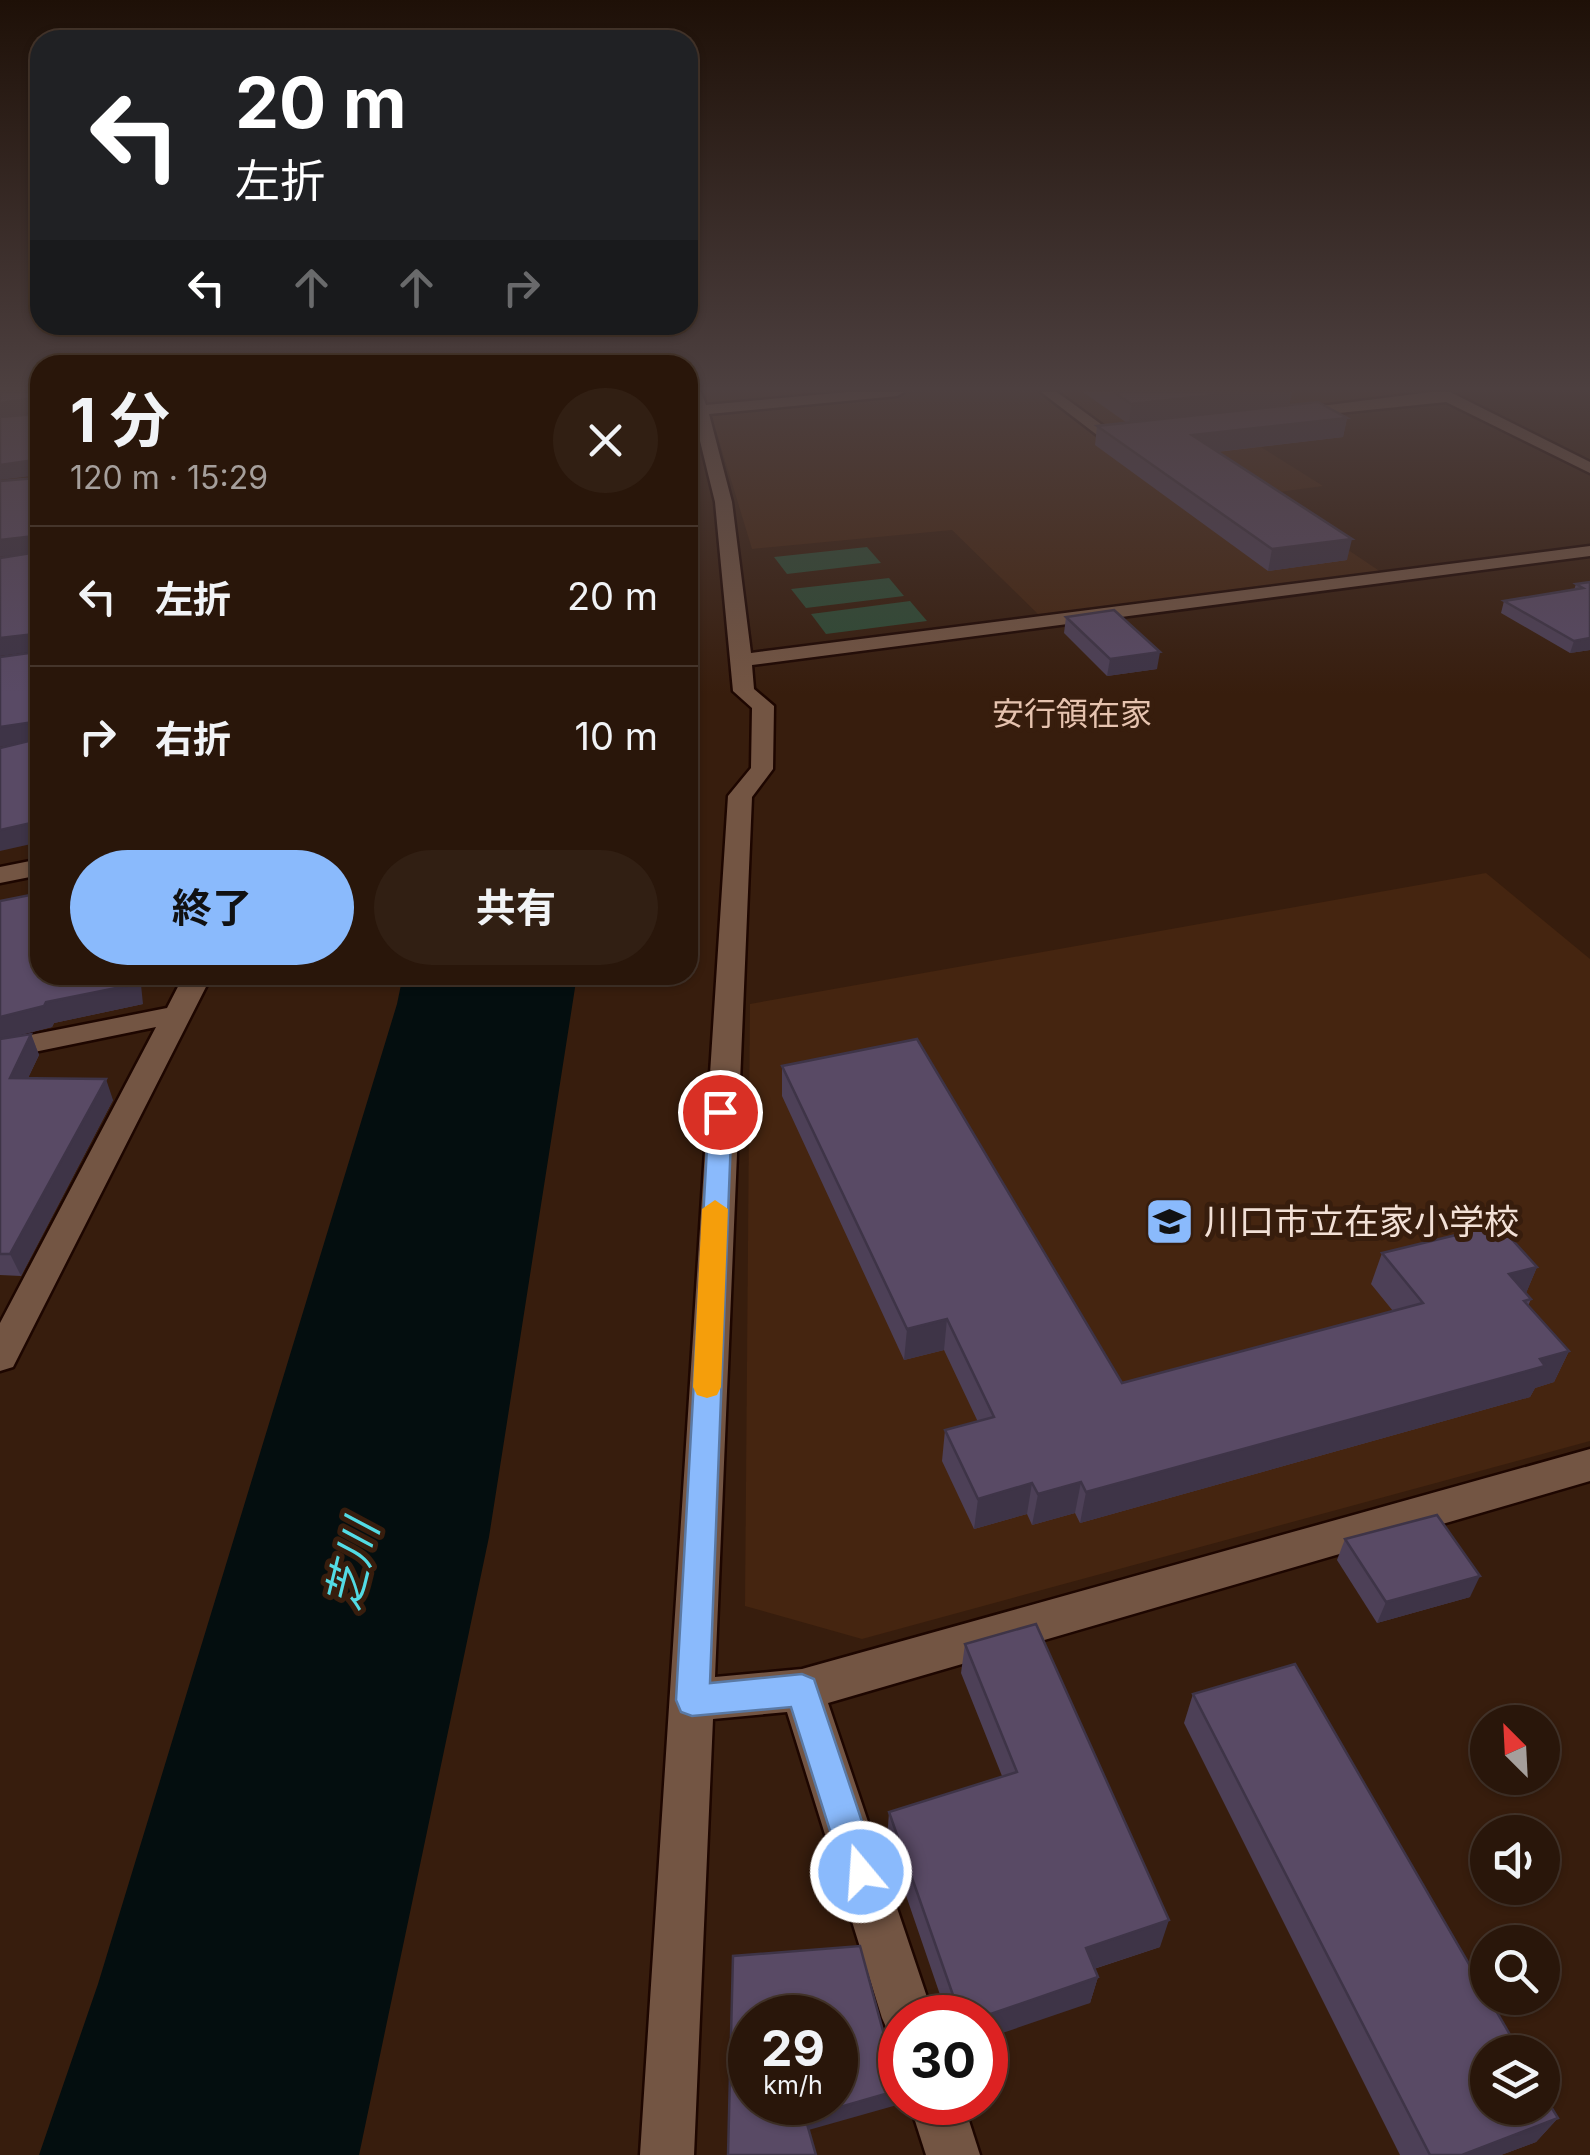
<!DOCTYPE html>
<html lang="ja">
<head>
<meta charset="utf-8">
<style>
	body { margin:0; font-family:Inter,"Noto Sans JP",sans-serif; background:#311f13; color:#f1f3f6; height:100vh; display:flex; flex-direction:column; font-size:38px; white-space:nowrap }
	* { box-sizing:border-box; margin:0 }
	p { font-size:32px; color:#a59f9c }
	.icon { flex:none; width:55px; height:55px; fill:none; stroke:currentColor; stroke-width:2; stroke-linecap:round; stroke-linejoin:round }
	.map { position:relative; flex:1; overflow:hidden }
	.side { position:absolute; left:30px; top:355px; width:668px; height:630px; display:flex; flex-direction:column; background:#29160a; border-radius:30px; box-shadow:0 2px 8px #0004,0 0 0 2px #45352b }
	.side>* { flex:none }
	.top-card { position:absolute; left:30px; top:30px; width:668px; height:305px; border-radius:30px; box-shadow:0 2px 8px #0004,0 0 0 2px #45352b; background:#202124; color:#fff; overflow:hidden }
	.needle { width:65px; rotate:336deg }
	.tools { position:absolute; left:1470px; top:1705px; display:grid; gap:20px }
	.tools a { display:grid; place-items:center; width:90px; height:90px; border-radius:50%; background:#29160a; box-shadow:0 2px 8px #0004,0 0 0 2px #45352b; font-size:50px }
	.speed { position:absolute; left:728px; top:1995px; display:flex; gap:20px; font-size:50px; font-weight:700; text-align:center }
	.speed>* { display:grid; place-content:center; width:130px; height:130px; border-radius:50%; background:#29160a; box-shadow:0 2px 8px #0004,0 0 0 2px #45352b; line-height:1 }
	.speed small { font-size:25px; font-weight:400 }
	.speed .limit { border:15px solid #d22; background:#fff; color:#111 }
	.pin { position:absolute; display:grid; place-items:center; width:85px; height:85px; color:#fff; margin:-42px; border:5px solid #fff; border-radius:50%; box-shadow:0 2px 10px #0007 }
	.me { position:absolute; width:110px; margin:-55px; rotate:342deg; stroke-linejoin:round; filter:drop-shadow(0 0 8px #0008) }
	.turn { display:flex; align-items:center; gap:35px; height:210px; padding:0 40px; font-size:45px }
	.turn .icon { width:130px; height:130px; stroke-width:2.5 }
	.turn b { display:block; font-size:70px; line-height:85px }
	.lanes { display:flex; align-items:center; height:95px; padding:0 40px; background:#0003; justify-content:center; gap:50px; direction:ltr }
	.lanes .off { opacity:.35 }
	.round { display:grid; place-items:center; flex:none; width:105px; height:105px; border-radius:52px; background:#311f13 }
	.headline { display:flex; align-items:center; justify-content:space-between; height:170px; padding:0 40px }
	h1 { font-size:60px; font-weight:700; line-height:75px }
	.primary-button { display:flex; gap:20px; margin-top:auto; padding:20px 40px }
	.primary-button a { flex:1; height:115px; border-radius:60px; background:#8abafc; color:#111; font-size:40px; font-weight:700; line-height:115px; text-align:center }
	.primary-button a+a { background:#311f13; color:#f1f3f6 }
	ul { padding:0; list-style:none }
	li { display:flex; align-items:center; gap:30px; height:140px; padding:0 40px; border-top:2px solid #45352b }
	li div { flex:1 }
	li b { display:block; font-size:38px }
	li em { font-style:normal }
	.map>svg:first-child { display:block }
</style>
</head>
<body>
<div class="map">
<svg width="1590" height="2155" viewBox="0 0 1590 2155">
	<rect width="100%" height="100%" fill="#371d0d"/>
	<!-- built -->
	<g fill="#452510">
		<path d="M704,392H862L708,406Z"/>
		<path d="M928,392H1039L1104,440L1229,427L1323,486L1265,494L1381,572L1039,615L952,530L752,549L711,414Z"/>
		<path d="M1057,392H1418L1424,395L1111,432Z"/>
		<path d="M1486,873L1590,959V1441L862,1639L745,1606L750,1004Z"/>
	</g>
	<!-- green -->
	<g fill="#2e4b35">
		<path d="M867,547L881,563L787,574L774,557Z"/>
		<path d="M889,578L904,596L806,608L791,589Z"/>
		<path d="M910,601L927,621L826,634L811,614Z"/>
	</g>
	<!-- water -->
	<path fill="#040e0f" d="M403,975H577L489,1537L359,2155H39L98,1984L397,1004Z"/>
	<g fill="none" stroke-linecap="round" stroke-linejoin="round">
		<defs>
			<g id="minor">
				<path d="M688,392H701L706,405L848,392H904L897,396L709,414L732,502L751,653L1590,546V556L752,665L754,689L774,706L773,769L752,797L715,1677L802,1669L1590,1449V1481L828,1703L934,2018H900V2040L890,2036L882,2018L787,1712L713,1719L694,2155H640L728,796L751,768L752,708L733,691L715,502Z"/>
				<path d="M1041,392H1057L1109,430L1136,427L1144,432L1136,437L1101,438Z"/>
				<path d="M1431,392H1450L1590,462V473L1446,402L1290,418L1283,414L1290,410Z"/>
				<path d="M40,859V875L0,883V867Z"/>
				<path d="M184,975H212L13,1367L0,1371V1323L156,1027L0,1059V1041L167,1008Z"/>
				<path d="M909,2102H963L980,2155H926Z"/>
			</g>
		</defs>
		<!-- minor casing -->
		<use href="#minor" stroke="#1d0600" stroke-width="5"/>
		<!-- minor -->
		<use href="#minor" fill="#735543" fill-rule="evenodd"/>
	</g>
	<!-- wall -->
	<g fill="#4d4057">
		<path d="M1083,392H1292L1289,405L1347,418L1343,437L1217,452L1347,560L1268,571L1095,445L1097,426L1127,423Z"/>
		<path d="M1590,582V650L1570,653L1501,613L1504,601L1574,590L1576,584Z"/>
		<path d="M1066,617L1157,669L1107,676L1064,633Z"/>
		<path d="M0,901L143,1004L54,1023L52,1027L12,1037L31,1034L39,1055L28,1078L113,1100L21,1276L0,1275Z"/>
		<path d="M782,1066L1122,1383L1393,1311L1371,1284L1382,1253L1501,1235L1537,1267L1526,1293L1531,1299L1528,1306L1569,1351L1554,1382L1535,1388L1530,1397L1080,1523L1075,1513L1032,1525L1027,1514L974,1529L942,1461L945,1430L978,1422L944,1350L904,1360L782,1096Z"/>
		<path d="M1345,1539L1470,1597L1377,1623L1337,1560Z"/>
		<path d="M965,1644L1160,1947L1094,1969L1098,1977L1090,2003L985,2018H948L887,1840L889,1812L1002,1776L961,1673Z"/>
		<path d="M1193,1694L1558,2118L1536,2142L1501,2155H1400L1184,1723Z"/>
	</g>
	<!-- shaded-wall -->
	<g fill="#3e3447">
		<path d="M1240,392H1292L1289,406L1129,424L1131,404Z"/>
		<path d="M35,398L40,412L0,417V403Z"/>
		<path d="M1347,418L1343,437L1189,455L1192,435Z"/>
		<path d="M35,460L40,475L0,480V465Z"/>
		<path d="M34,536L40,552L0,557V540Z"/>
		<path d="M1352,539L1347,560L1268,571L1272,549Z"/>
		<path d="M34,634L40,651L0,656V638Z"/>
		<path d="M1590,638V650L1570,653L1574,641Z"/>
		<path d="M1160,652L1157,669L1107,676L1110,659Z"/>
		<path d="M33,722L39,740L0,747V727Z"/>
		<path d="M40,821V842L0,851V830Z"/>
		<path d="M135,975H140L143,1004L54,1023L52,1027L0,1040V1017Z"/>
		<path d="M31,1034L39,1055L18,1099L10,1078Z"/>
		<path d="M106,1079L113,1100L21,1276L10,1254Z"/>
		<path d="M1537,1267L1524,1298L1509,1274Z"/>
		<path d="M947,1319L944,1350L904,1360L907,1329Z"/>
		<path d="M1569,1351L1554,1382L1535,1388L1530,1397L1080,1523L1086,1492Z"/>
		<path d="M1081,1482L1075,1513L1032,1525L1038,1494Z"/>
		<path d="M1032,1483L1027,1514L974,1529L978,1499Z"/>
		<path d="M1480,1576L1470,1597L1377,1623L1386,1602Z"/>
		<path d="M1169,1920L1160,1947L1078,1974L1086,1948Z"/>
		<path d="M1098,1977L1090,2003L985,2039V2018H979Z"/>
		<path d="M899,2090L897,2105L805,2131V2117Z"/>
		<path d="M1558,2118L1536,2142L1501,2155H1462Z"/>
	</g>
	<!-- building -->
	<g fill="#594a65" stroke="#3e3447" stroke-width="2.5" fill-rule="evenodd">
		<path d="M0,392H40V821L0,830V748L37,739V726L33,722L0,727V657L37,652L38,638L34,634L0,638V558L38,552L39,540L34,536L0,540V481L36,478L39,474L35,460L0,465V417L36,414L40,410L35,398L0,403Z"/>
		<path d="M1114,392H1240L1131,404Z"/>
		<path d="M1318,402L1347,418L1192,435L1352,539L1272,549L1097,426Z"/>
		<path d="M1590,582V638L1574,641L1504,601L1583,588L1576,584Z"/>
		<path d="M1114,610L1160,652L1110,659L1066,617Z"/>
		<path d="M40,893V975H135L136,984L46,1002L44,1006L0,1017V901Z"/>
		<path d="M31,1034L10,1078L106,1079L10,1254H0V1039Z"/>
		<path d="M917,1039L1122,1383L1423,1303L1382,1253L1493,1226L1501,1235L1507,1234L1537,1267L1509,1274L1531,1299L1524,1301L1569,1351L1540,1359L1545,1366L1086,1492L1081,1482L1038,1494L1032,1483L978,1499L945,1430L994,1417L947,1319L907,1329L782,1066Z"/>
		<path d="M1437,1515L1480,1576L1386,1602L1345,1539Z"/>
		<path d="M1036,1624L1169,1920L1086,1948L1098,1977L979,2018H961L889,1812L1017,1772L965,1644Z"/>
		<path d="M1295,1664L1520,2052H1488V2108H1542V2092L1558,2118L1462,2155H1430L1193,1694Z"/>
		<path d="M860,1946L899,2090L805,2117L816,2155H728L733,1956ZM750,2018H835V2102H750Z"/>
	</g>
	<!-- sky -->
	<linearGradient id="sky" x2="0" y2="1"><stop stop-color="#1e1007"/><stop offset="0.56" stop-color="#4d4040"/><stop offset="1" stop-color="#4d4040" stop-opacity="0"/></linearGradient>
	<rect width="1590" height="694" fill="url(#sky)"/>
	<!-- route -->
	<path fill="#8abafc" stroke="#5a79a4" stroke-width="2.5" d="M720,1105L732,1112L710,1683L802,1674L814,1679L879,1872L874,1885L861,1890L848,1885L843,1872L791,1707L692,1716L681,1712L676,1700L709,1112Z"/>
	<!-- slow -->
	<path fill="#f59e0b" d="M715,1200L728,1209L721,1387L717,1395L707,1398L697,1395L693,1387L702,1209Z"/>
	<!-- icons -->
	<defs>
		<symbol id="school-square" viewBox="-11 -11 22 22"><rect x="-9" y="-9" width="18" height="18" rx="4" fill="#8abafc" stroke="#371d0d"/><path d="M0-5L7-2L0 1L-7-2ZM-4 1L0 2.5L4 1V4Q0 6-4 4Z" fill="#111"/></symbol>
	</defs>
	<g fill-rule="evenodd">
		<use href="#school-square" x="1142" y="1194" width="55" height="55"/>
	</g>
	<g text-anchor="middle" stroke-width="10" stroke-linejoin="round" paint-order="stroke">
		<!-- far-quarter labels -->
		<g font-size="32" fill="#e6c3af" stroke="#371d0d">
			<text x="1072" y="725">安行領在家</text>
		</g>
		<!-- poi labels -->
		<g font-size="35" fill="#f2e0d6" stroke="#371d0d" text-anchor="start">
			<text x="1204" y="1234">川口市立在家小学校</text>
		</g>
		<!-- near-water labels -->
		<g font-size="45" font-style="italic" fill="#53dbe4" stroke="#371d0d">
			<text transform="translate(352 1565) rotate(-76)" y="16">芝川</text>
		</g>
	</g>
</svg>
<div class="tools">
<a><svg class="needle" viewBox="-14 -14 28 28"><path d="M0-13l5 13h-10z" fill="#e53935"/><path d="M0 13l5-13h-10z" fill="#a59f9c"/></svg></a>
<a><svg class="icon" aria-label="sound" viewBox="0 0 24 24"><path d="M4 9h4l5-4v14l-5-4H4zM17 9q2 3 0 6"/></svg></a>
<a><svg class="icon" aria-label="search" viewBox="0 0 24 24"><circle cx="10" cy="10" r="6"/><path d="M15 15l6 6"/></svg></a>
<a><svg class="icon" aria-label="layers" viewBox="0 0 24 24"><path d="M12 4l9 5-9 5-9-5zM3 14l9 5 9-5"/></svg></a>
</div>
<div class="speed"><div>29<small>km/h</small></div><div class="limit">30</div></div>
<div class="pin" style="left:720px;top:1112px;background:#d93025"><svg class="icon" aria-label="arrive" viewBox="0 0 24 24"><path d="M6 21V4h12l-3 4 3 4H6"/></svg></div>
<svg class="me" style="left:861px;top:1872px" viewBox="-20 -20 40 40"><circle r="17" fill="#8abafc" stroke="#fff" stroke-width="3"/><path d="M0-11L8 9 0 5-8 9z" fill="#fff"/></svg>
<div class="top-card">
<div class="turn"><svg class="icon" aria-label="left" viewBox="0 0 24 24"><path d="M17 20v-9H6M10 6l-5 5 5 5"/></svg><div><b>20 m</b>左折</div></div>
<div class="lanes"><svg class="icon" aria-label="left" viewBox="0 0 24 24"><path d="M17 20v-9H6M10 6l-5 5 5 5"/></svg><svg class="icon off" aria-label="ahead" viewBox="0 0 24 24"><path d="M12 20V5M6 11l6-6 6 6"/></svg><svg class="icon off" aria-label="ahead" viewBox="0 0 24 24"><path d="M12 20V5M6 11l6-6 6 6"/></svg><svg class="icon off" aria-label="right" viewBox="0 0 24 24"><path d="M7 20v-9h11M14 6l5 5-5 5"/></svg></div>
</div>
<section class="side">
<div class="headline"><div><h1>1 分</h1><p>120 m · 15:29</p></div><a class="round"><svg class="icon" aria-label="close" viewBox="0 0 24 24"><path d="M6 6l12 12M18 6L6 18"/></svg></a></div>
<ul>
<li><svg class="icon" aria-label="left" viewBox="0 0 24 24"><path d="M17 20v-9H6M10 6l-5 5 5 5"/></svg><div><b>左折</b></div><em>20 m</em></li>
<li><svg class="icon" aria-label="right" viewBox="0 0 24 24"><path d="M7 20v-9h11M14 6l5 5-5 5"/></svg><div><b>右折</b></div><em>10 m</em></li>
</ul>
<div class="primary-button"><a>終了</a><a>共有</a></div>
</section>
</div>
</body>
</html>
